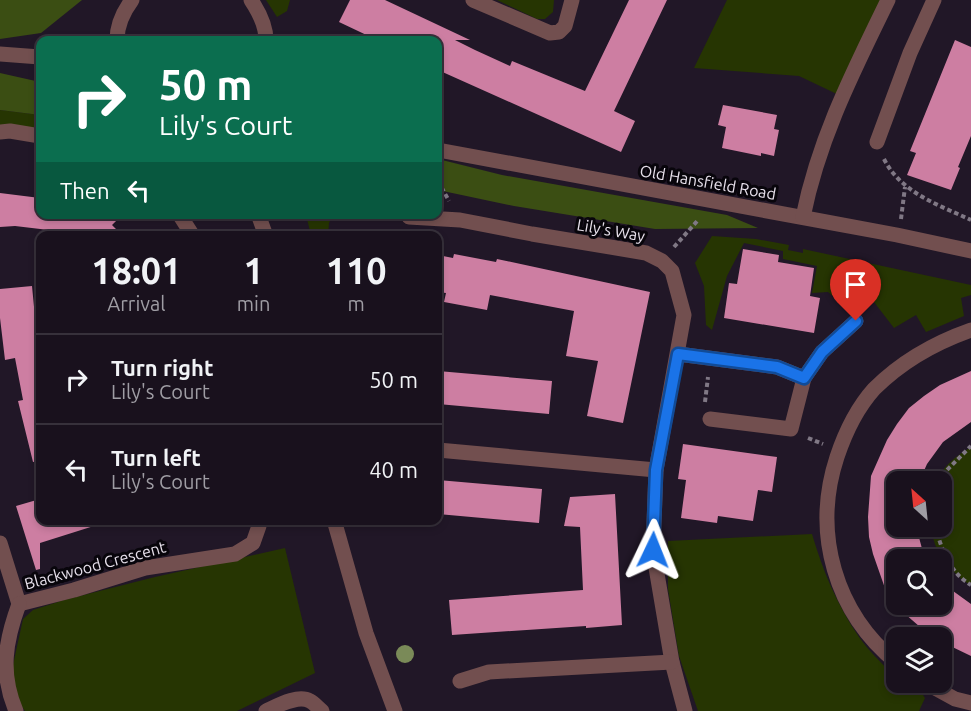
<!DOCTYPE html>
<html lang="en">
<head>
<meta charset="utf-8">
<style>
	body { margin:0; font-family:Ubuntu,sans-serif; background:#261f2a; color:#f1f3f6; height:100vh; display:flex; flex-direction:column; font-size:22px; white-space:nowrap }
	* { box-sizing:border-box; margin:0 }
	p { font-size:20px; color:#9f9da4 }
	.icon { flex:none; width:33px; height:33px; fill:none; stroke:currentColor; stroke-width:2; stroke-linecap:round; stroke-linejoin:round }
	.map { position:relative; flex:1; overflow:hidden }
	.sheet { position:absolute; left:36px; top:231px; width:406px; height:294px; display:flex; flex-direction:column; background:#19111d; border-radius:12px; box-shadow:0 3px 9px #0003,0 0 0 2px #37313b }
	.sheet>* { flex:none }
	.guide { position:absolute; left:36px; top:36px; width:406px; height:183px; border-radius:12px; box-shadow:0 3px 9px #0003,0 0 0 2px #37313b; background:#0b6e4f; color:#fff; overflow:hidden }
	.needle { width:39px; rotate:333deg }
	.controls { position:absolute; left:886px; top:471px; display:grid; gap:12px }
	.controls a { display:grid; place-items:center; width:66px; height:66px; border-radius:12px; background:#19111d; box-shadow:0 3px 9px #0003,0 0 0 2px #37313b; font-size:30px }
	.pin { position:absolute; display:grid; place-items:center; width:51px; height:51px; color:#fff; margin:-62px -26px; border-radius:50% 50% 50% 0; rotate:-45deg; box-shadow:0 0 6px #0007 }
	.pin .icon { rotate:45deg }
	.me { position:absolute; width:66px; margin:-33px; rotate:2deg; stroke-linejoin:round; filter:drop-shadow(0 0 4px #0008) }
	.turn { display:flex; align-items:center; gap:21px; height:126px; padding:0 24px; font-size:27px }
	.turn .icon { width:78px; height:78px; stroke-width:2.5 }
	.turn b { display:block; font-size:42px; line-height:51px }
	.then { display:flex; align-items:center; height:57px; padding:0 24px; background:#0003; gap:12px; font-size:22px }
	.eta { display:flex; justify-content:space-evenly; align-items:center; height:102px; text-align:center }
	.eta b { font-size:36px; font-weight:600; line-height:42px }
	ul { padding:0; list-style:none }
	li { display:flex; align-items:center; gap:18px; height:90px; padding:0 24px; border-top:2px solid #37313b }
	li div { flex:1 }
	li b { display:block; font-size:22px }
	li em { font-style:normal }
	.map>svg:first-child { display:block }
</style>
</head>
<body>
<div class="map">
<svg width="971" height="711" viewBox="0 0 971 711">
	<rect width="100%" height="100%" fill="#211727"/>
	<!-- green -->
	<g fill="#263502">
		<path d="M266,0H290L287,11L277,17Z"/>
		<path d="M497,0H554L553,12L545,19H537Z"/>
		<path d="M727,0H886L841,96L799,76L694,68Z"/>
		<path d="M0,110L40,115V128L0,125Z"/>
		<path d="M306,215H333L329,223L328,235H311Z"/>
		<path d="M712,236L756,239L789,245L788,250L803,253V249L971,285V295L961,298L964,316L926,332L916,315L894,328L867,293L851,307L839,294L834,297L828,292L812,293L817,266L783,259V251L744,243L727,276L712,330L706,325L704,286L695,263Z"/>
		<path d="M971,447V585C957,578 938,556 934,541C932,537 932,531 932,527L942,526V482L938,481C942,466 958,455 971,447Z"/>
		<path d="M812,534C823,571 837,605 859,637C868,650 880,661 891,673L897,676V682C910,682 918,686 925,698L919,711H698L679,656L668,589V541Z"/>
		<path d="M285,548L315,673L237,711H25L18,701L11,674L23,619L33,610L64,600L155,577Z"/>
	</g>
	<!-- forest -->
	<g fill="#3b4e13">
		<path d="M0,0H82L41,33L0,39Z"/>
		<path d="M0,73L40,82V115L0,110Z"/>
		<path d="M438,159L502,175L727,215L758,228L655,229L514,206L438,190Z"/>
	</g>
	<!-- building -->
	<g fill="#cd7ea2">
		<path d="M350,0H385L470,40H455L475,50L510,66L512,61L585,91L629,0H667L614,111L635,121L621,152L438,70V40H377L339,22Z"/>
		<path d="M955,40L971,47V136L958,167L960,168L951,190L907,175L916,153L910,151Z"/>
		<path d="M723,105L777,115L774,129L779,130L774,156L761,153V156L722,148L726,127L718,125Z"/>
		<path d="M0,193L40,198V214H123L112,225L123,236H75L74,233L15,226L0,227Z"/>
		<path d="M743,249L779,255L778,262L814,268L810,296L820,298L814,333L724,318L729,283L737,284Z"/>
		<path d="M454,254L496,262L497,259L650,292L623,423L587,416L598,361L566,356L574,311L490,295L487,310L444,302L446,293L438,292V255L453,258Z"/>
		<path d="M32,286L37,338H40V461L33,462L18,401L23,400L15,358L5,360L0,318V289Z"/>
		<path d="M438,371L552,381L549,414L438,404Z"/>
		<path d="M971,371V422L943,442L927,464L919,482H897V526H916L925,560H897V604H942V583L971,604V656L942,642V638H934L927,633L897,607V614H894L873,554L869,537L868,517L871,476L887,440L897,424L909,408L924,396L940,385Z"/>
		<path d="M683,444L777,457L772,492L758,490L753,521L718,516L717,523L681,518L686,480L678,479Z"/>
		<path d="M438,480L542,489L539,523L438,514Z"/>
		<path d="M615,494L622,625L586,628V626L452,635L449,600L583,590L580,527L564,526L570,497Z"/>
		<path d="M40,499V520H96L97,525L40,543V569L36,570L16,506Z"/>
	</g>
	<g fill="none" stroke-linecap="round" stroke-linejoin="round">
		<!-- path -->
		<g stroke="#807885" stroke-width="4" stroke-dasharray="4.5 3" stroke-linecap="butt">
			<path d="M884,159C901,193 939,205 971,220"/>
			<path d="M438,181L449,201"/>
			<path d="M901,219L905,187"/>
			<path d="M674,247L699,219"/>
			<path d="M705,402L708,377"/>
			<path d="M808,438L823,444"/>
			<path d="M942,484L947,470L971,446"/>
			<path d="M935,526C942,550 949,572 971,585"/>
		</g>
		<!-- pedestrian -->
		<g stroke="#724f4f" stroke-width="15">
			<path d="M438,150L897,235L971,251"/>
			<path d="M803,217C819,138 853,72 888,0"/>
		</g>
		<!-- minor -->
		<g stroke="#724f4f" stroke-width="15">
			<path d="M473,0L550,33L559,32L565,26L572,0"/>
			<path d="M0,132L10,131L40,136"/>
			<path d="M877,142L910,53L934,0"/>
			<path d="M179,214L193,236"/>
			<path d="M409,217L460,220L532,234L646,253L662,261L672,271L684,315L656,470L653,550L672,662L685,711"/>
			<path d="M678,354L777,367L804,378L822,352L856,321"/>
			<path d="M710,419L791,429L804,378"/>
			<path d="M438,450L656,470"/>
			<path d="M0,543L19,604"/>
			<path d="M19,604L74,590L145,568L235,554L253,543L259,526L258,520"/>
			<path d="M897,663C835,613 812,533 837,457C845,433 857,408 874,389C902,361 934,343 971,330"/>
			<path d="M460,681L489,672L672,662"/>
			<path d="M924,682L955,699L971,703"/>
			<path d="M16,711C0,673 5,642 19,604"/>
			<path d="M266,711C277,706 298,694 310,701C314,703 318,708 322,711"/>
		</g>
		<!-- tertiary -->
		<g stroke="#724f4f" stroke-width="15">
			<path d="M251,0C259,12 266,26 266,40"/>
			<path d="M117,40C117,26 123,12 132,0"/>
			<path d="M0,54L40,57"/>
			<path d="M258,214L266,236"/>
			<path d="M334,520L366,633L395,711"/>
		</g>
	</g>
	<!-- trees -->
	<circle fill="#7a8a58" cx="405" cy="654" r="9"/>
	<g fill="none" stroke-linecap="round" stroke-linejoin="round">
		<defs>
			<path id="route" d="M653,550L656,470L678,354L777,367L804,378L822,352L856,321"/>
		</defs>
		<!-- route casing -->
		<use href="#route" stroke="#114b97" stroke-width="15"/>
		<!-- route -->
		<use href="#route" stroke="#1a73e8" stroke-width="10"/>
	</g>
	<g text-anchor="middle" stroke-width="6" stroke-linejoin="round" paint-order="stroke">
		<!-- street labels -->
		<g font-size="16" fill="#e7e0eb" stroke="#08050b">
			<text transform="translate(708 182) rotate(10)" y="6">Old Hansfield Road</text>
			<text transform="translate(611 230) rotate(10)" y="6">Lily's Way</text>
			<text transform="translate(95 565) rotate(-15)" y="6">Blackwood Crescent</text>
		</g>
	</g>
</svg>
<div class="controls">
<a><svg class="needle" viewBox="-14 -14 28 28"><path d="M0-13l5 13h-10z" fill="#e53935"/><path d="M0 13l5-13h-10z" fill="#9f9da4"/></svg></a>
<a><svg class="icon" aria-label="search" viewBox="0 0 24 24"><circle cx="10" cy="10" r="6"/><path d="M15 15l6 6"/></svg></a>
<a><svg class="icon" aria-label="layers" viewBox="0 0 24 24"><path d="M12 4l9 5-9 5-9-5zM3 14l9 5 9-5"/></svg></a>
</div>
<div class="pin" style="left:856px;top:321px;background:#d93025"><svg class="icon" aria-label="arrive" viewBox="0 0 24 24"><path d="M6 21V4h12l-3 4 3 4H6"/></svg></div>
<svg class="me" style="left:653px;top:550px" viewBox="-20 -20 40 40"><path d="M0-17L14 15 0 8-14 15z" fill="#1a73e8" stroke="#fff" stroke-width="4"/></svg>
<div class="guide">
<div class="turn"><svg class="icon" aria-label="right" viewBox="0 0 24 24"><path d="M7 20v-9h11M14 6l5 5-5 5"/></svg><div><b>50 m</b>Lily's Court</div></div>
<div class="then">Then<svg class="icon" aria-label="left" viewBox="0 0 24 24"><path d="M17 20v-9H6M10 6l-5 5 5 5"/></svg></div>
</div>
<section class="sheet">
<div class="eta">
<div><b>18:01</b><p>Arrival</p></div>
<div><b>1</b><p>min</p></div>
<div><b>110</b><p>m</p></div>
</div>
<ul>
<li><svg class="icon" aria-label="right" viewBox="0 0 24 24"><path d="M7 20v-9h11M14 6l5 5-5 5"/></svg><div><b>Turn right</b><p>Lily's Court</p></div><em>50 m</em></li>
<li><svg class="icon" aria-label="left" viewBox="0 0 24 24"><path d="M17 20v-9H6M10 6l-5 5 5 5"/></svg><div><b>Turn left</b><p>Lily's Court</p></div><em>40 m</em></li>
</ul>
</section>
</div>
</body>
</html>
